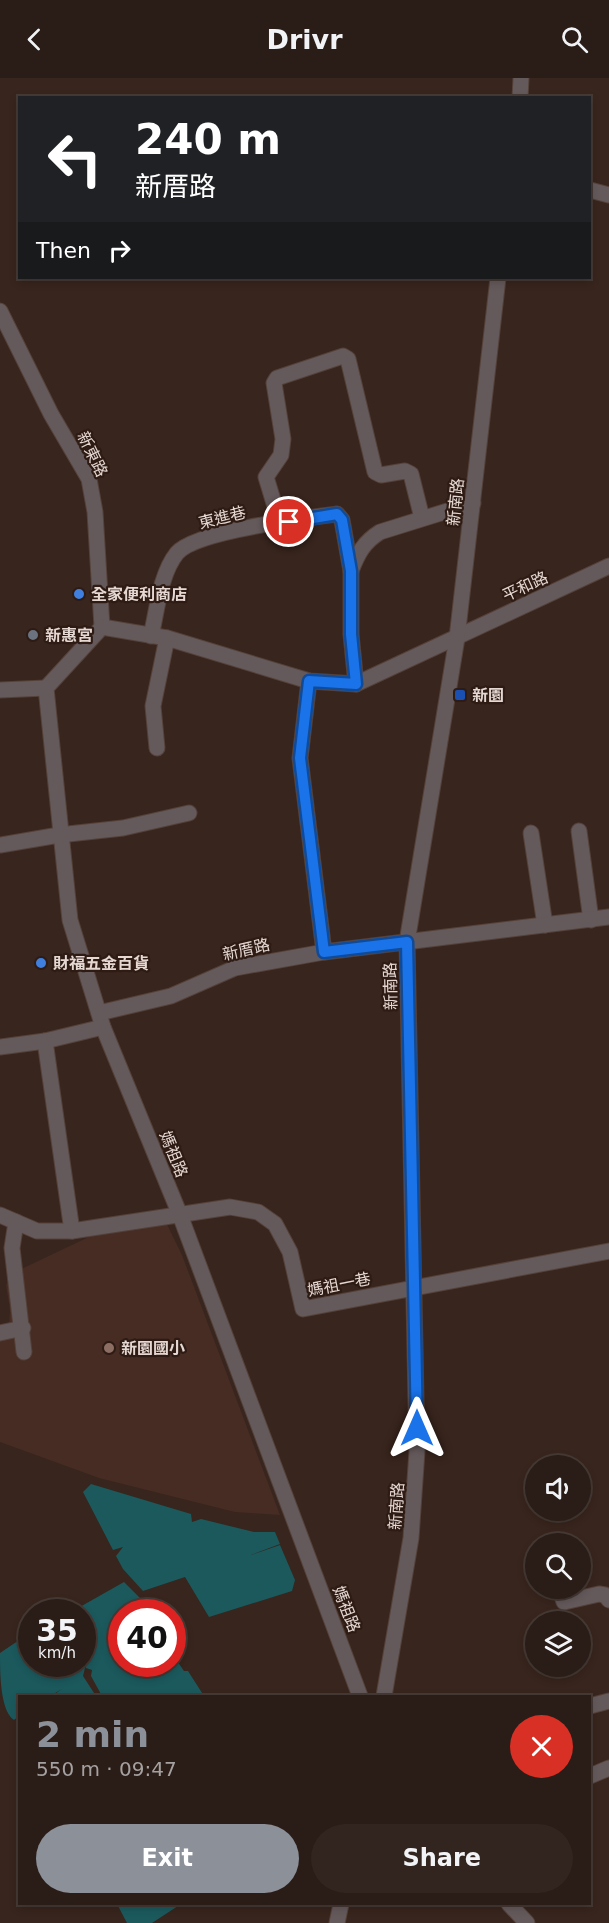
<!DOCTYPE html>
<html lang="en">
<head>
<meta charset="utf-8">
<style>
	body { margin:0; font-family:"DejaVu Sans","Noto Sans TC",sans-serif; background:#32251f; color:#f1f3f6; height:100vh; display:flex; flex-direction:column; font-size:22px; white-space:nowrap }
	* { box-sizing:border-box; margin:0 }
	p { font-size:20px; color:#a5a1a1 }
	.icon { flex:none; width:33px; height:33px; fill:none; stroke:currentColor; stroke-width:2; stroke-linecap:round; stroke-linejoin:round }
	.map { position:relative; flex:1; overflow:hidden }
	.side { position:absolute; left:18px; top:1617px; width:573px; height:210px; display:flex; flex-direction:column; background:#2a1c16; border-radius:0px; box-shadow:0 3px 9px #0003,0 0 0 2px #463a35 }
	.side>* { flex:none }
	.guide { position:absolute; left:18px; top:18px; width:573px; height:183px; border-radius:0px; box-shadow:0 3px 9px #0003,0 0 0 2px #463a35; background:#202124; color:#fff; overflow:hidden }
	.controls { position:absolute; left:525px; top:1377px; display:grid; gap:12px }
	.controls a { display:grid; place-items:center; width:66px; height:66px; border-radius:50%; background:#2a1c16; box-shadow:0 3px 9px #0003,0 0 0 2px #463a35; font-size:30px }
	.speed { position:absolute; left:18px; top:1521px; display:flex; gap:12px; font-size:30px; font-weight:700; text-align:center }
	.speed>* { display:grid; place-content:center; width:78px; height:78px; border-radius:50%; background:#2a1c16; box-shadow:0 3px 9px #0003,0 0 0 2px #463a35; line-height:1 }
	.speed small { font-size:15px; font-weight:400 }
	.speed .limit { border:9px solid #d22; background:#fff; color:#111 }
	.pin { position:absolute; display:grid; place-items:center; width:51px; height:51px; color:#fff; margin:-26px; border:3px solid #fff; border-radius:50%; box-shadow:0 2px 6px #0007 }
	.me { position:absolute; width:66px; margin:-33px; rotate:0deg; stroke-linejoin:round; filter:drop-shadow(0 0 4px #0008) }
	.turn { display:flex; align-items:center; gap:21px; height:126px; padding:0 18px; font-size:27px }
	.turn .icon { width:78px; height:78px; stroke-width:2.5 }
	.turn b { display:block; font-size:42px; line-height:51px }
	.then { display:flex; align-items:center; height:57px; padding:0 18px; background:#0003; gap:12px; font-size:22px }
	.round { display:grid; place-items:center; flex:none; width:63px; height:63px; border-radius:32px; background:#32251f }
	.headline { display:flex; align-items:center; justify-content:space-between; height:102px; padding:0 18px }
	h1 { font-size:36px; font-weight:600; line-height:45px; color:#8c9099 }
	.action { display:flex; gap:12px; margin-top:auto; padding:12px 18px }
	.action a { flex:1; height:69px; border-radius:36px; background:#8c9099; color:#fff; font-size:24px; font-weight:600; line-height:69px; text-align:center }
	.action a+a { background:#32251f; color:#f1f3f6 }
	header { display:flex; justify-content:space-between; align-items:center; height:78px; padding:0 18px; background:#2a1c16; font-size:27px; font-weight:600 }
	.map>svg:first-child { display:block }
</style>
</head>
<body>
<header><svg class="icon" aria-label="back" viewBox="0 0 24 24"><path d="M15 5l-7 7 7 7"/></svg>Drivr<svg class="icon" aria-label="search" viewBox="0 0 24 24"><circle cx="10" cy="10" r="6"/><path d="M15 15l6 6"/></svg></header>
<div class="map">
<svg width="609" height="1845" viewBox="0 0 609 1845">
	<rect width="100%" height="100%" fill="#38251d"/>
	<!-- built -->
	<path fill="#462c23" d="M161,1134L182,1177L280,1437L235,1434L99,1400L0,1364V1251L9,1247L10,1232L6,1207L15,1194L95,1156Z"/>
	<!-- water -->
	<g fill="#1b595d">
		<path d="M91,1406L191,1436L192,1444L201,1441L254,1454H275L280,1466L251,1477L280,1467L295,1502L292,1513L209,1539L185,1499L143,1513L123,1491L116,1478L123,1469L113,1472L83,1414Z"/>
		<path d="M124,1504L154,1534H122V1586H172L173,1577L184,1593H188L204,1618H102L91,1598L92,1592L86,1590L83,1584L82,1534H71Z"/>
		<path d="M31,1554L32,1586H82L85,1590L83,1598L96,1618H52L62,1611L50,1618H20L19,1638L14,1642C0,1633 0,1594 0,1575Z"/>
		<path d="M117,1826H181L152,1845H127Z"/>
	</g>
	<g fill="none" stroke-linecap="round" stroke-linejoin="round">
		<defs>
			<g id="minor">
				<path d="M520,20L521,0"/>
				<path d="M590,112L609,117"/>
				<path d="M0,233L51,336L89,401L95,434L102,549"/>
				<path d="M268,447L276,432L266,399L281,377L283,361L274,305L277,300L343,278L348,281L375,394L381,397L405,393L411,396L422,440"/>
				<path d="M351,493C358,475 364,464 380,454L473,425"/>
				<path d="M102,549L46,610L70,842L103,949L180,1137L360,1618"/>
				<path d="M102,549L167,560L309,603L356,606L609,488"/>
				<path d="M151,558C157,533 160,496 177,475C196,453 305,440 337,436L342,442L351,493V556L356,606"/>
				<path d="M309,603L300,680L324,874"/>
				<path d="M0,612L46,610"/>
				<path d="M157,670L153,628L167,560"/>
				<path d="M579,753L591,842"/>
				<path d="M531,755L545,847"/>
				<path d="M0,767L59,757L123,750L189,735"/>
				<path d="M99,935L171,918L235,890L324,874L609,839"/>
				<path d="M45,963L72,1153"/>
				<path d="M0,969L45,963L103,949"/>
				<path d="M0,1137L37,1153H72L230,1129L258,1134L275,1146L290,1174L303,1231L609,1173"/>
				<path d="M16,1144L12,1170L24,1274"/>
				<path d="M0,1255L23,1250"/>
				<path d="M559,1510L564,1524L599,1516L605,1517L609,1522"/>
				<path d="M384,1618L411,1460L417,1373L407,864L457,560L498,200"/>
				<path d="M590,1628L609,1623"/>
				<path d="M590,1698L609,1690"/>
				<path d="M509,1826L527,1845"/>
				<path d="M337,1845L341,1826"/>
			</g>
		</defs>
		<!-- minor casing -->
		<use href="#minor" stroke="#54413a" stroke-width="17"/>
		<!-- minor -->
		<use href="#minor" stroke="#655a5b" stroke-width="15"/>
	</g>
	<g fill="none" stroke-linecap="round" stroke-linejoin="round">
		<defs>
			<path id="route" d="M289,444L337,436L342,442L351,493V556L356,606L309,603L300,680L324,874L407,864L417,1350"/>
		</defs>
		<!-- route casing -->
		<use href="#route" stroke="#114b97" stroke-width="15"/>
		<!-- route -->
		<use href="#route" stroke="#1a73e8" stroke-width="10"/>
	</g>
	<!-- markers -->
	<g fill="#3f7fe0" stroke="#2d1b14" stroke-width="2">
		<circle cx="79" cy="516" r="6"/>
		<circle cx="41" cy="885" r="6"/>
	</g>
	<circle fill="#6b7280" stroke="#2d1b14" stroke-width="2" cx="33" cy="557" r="6"/>
	<rect fill="#1a4fb4" stroke="#2d1b14" stroke-width="2" x="454" y="611" width="12" height="12" rx="3"/>
	<circle fill="#8d6e63" stroke="#2d1b14" stroke-width="2" cx="109" cy="1270" r="6"/>
	<g text-anchor="middle" stroke-width="4.5" stroke-linejoin="round" paint-order="stroke">
		<!-- street labels -->
		<g font-size="16" fill="#e5d7d2" stroke="#2d1b14">
			<text transform="translate(93 376) rotate(64)" y="6">新東路</text>
			<text transform="translate(455 424) rotate(-84)" y="6">新南路</text>
			<text transform="translate(222 439) rotate(-14)" y="6">東進巷</text>
			<text transform="translate(525 508) rotate(-25)" y="6">平和路</text>
			<text transform="translate(246 871) rotate(-13)" y="6">新厝路</text>
			<text transform="translate(390 908) rotate(-91)" y="6">新南路</text>
			<text transform="translate(174 1076) rotate(68)" y="6">媽祖路</text>
			<text transform="translate(339 1206) rotate(-11)" y="6">媽祖一巷</text>
			<text transform="translate(396 1428) rotate(-86)" y="6">新南路</text>
			<text transform="translate(347 1531) rotate(69)" y="6">媽祖路</text>
		</g>
		<!-- poi labels -->
		<g font-size="16" font-weight="bold" fill="#e5d7d2" stroke="#2d1b14" text-anchor="start">
			<text x="91" y="522">全家便利商店</text>
			<text x="45" y="563">新惠宮</text>
			<text x="472" y="623">新園</text>
			<text x="53" y="891">財福五金百貨</text>
			<text x="121" y="1276">新園國小</text>
		</g>
	</g>
</svg>
<div class="controls">
<a><svg class="icon" aria-label="sound" viewBox="0 0 24 24"><path d="M4 9h4l5-4v14l-5-4H4zM17 9q2 3 0 6"/></svg></a>
<a><svg class="icon" aria-label="search" viewBox="0 0 24 24"><circle cx="10" cy="10" r="6"/><path d="M15 15l6 6"/></svg></a>
<a><svg class="icon" aria-label="layers" viewBox="0 0 24 24"><path d="M12 4l9 5-9 5-9-5zM3 14l9 5 9-5"/></svg></a>
</div>
<div class="speed"><div>35<small>km/h</small></div><div class="limit">40</div></div>
<div class="pin" style="left:289px;top:444px;background:#d93025"><svg class="icon" aria-label="arrive" viewBox="0 0 24 24"><path d="M6 21V4h12l-3 4 3 4H6"/></svg></div>
<svg class="me" style="left:417px;top:1350px" viewBox="-20 -20 40 40"><path d="M0-17L14 15 0 8-14 15z" fill="#1a73e8" stroke="#fff" stroke-width="4"/></svg>
<div class="guide">
<div class="turn"><svg class="icon" aria-label="left" viewBox="0 0 24 24"><path d="M17 20v-9H6M10 6l-5 5 5 5"/></svg><div><b>240 m</b>新厝路</div></div>
<div class="then">Then<svg class="icon" aria-label="right" viewBox="0 0 24 24"><path d="M7 20v-9h11M14 6l5 5-5 5"/></svg></div>
</div>
<section class="side">
<div class="headline"><div><h1>2 min</h1><p>550 m · 09:47</p></div><a class="round" style="background:#d93025;color:#fff"><svg class="icon" aria-label="close" viewBox="0 0 24 24"><path d="M6 6l12 12M18 6L6 18"/></svg></a></div>
<div class="action"><a>Exit</a><a>Share</a></div>
</section>
</div>
</body>
</html>
